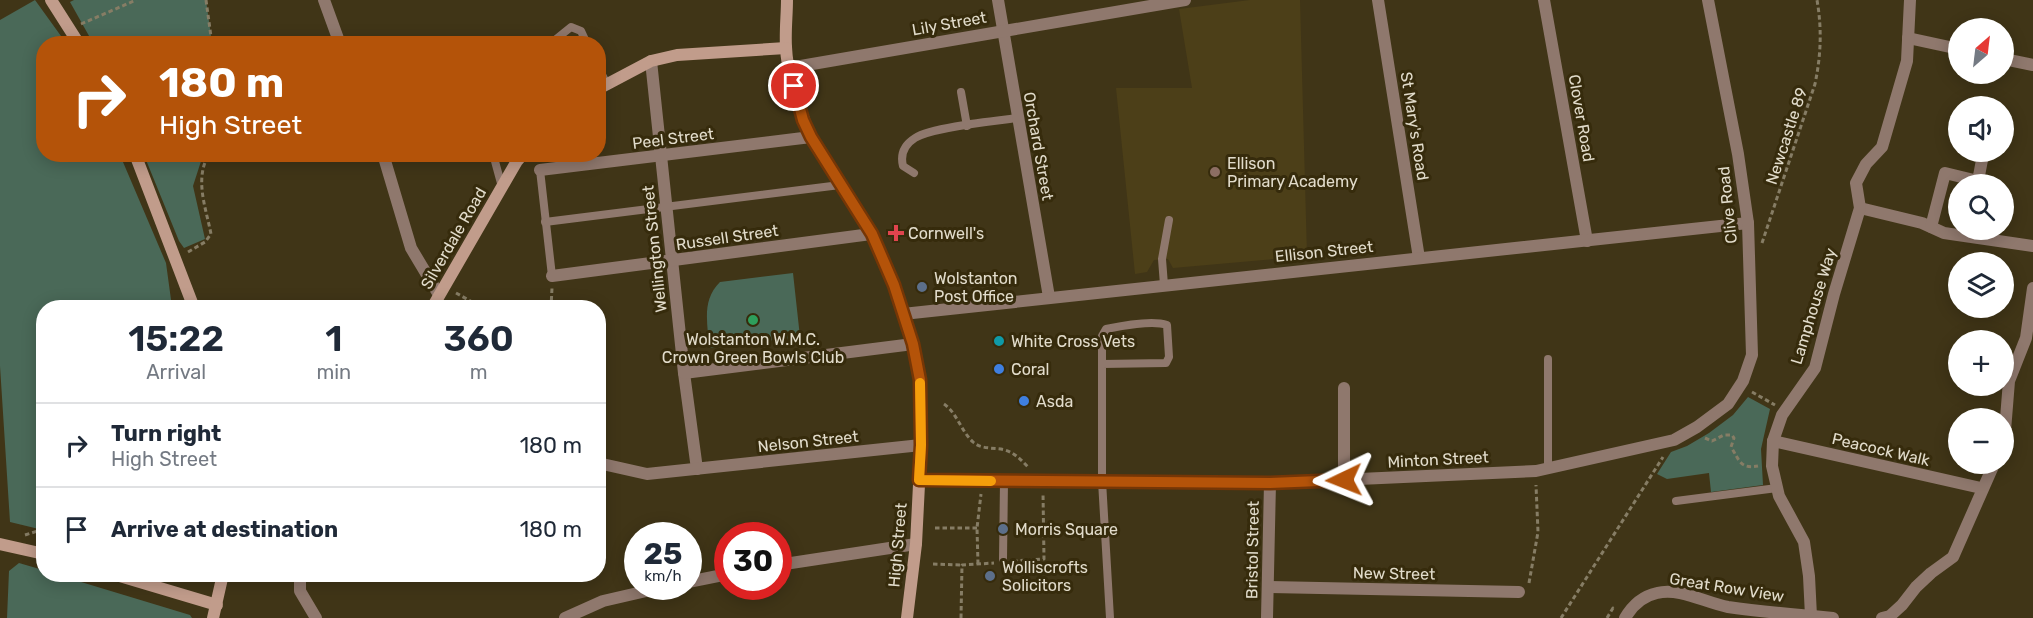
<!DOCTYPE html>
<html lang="en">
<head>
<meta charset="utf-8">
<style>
	body { margin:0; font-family:Rubik,sans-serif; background:#f6f6f7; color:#1f2937; height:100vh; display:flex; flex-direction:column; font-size:22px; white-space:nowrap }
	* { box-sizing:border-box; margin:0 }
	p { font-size:20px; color:#747a83 }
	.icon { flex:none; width:33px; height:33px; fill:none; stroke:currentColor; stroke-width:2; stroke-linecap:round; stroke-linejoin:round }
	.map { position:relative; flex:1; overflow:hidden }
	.panel { position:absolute; left:36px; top:300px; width:570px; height:282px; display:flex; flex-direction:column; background:#fff; border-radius:24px; box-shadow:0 3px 15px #0003 }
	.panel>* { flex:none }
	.guide { position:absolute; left:36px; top:36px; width:570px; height:126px; border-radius:24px; box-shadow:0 3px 15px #0003; background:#b45309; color:#fff; overflow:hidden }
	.needle { width:39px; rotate:28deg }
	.tools { position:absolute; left:1948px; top:18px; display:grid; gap:12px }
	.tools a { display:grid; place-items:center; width:66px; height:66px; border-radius:50%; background:#fff; box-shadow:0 3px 15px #0003; font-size:30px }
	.speed { position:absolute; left:624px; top:522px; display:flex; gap:12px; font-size:30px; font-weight:700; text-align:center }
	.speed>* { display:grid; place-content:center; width:78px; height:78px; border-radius:50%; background:#fff; box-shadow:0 3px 15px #0003; line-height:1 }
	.speed small { font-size:15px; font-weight:400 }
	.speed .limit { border:9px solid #d22; background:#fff; color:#111 }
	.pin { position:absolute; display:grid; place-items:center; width:51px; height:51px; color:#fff; margin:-26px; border:3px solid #fff; border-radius:50%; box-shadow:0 2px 6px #0007 }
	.me { position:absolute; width:66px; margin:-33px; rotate:268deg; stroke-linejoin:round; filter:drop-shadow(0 0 4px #0008) }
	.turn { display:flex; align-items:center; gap:21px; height:126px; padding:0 24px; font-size:27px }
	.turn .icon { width:78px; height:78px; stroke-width:2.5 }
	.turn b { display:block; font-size:42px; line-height:51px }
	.eta { display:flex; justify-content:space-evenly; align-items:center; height:102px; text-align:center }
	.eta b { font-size:36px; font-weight:600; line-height:42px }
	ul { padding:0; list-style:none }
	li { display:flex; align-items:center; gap:18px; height:84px; padding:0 24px; border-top:2px solid #e0e1e3 }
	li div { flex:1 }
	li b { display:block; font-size:22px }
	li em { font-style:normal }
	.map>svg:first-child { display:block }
</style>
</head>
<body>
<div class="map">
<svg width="2033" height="618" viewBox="0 0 2033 618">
	<rect width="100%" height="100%" fill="#403517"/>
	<!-- built -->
	<path fill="#4c3f18" d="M1250,0H1300L1307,256L1173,268L1168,259L1154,260L1147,272L1135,274L1116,88H1192L1179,9Z"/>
	<!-- green -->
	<g fill="#4a6958">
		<path d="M35,0L66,43L44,44V154L120,155L166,263L172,307L44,308L43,530L10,522L0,366V20Z"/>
		<path d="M74,0H206L212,43H93L70,2Z"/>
		<path d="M144,155H203L193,186L205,239L184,248L179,241Z"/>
		<path d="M793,273L800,337L709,348C708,323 701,301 720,282Z"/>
		<path d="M1748,397L1770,409L1761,449L1763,485L1711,492L1709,473L1667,479L1657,474L1671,452L1687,446L1709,433L1733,415Z"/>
		<path d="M19,563L43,570L44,574L58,575L190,615L192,618H7L9,571Z"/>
	</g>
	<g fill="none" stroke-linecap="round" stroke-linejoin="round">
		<!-- path -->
		<g stroke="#867d65" stroke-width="3" stroke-dasharray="4.5 3" stroke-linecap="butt">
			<path d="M206,0L212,44"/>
			<path d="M81,24L136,0"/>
			<path d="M1762,243L1815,84C1821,55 1822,29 1817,0"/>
			<path d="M188,252L205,242L211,234C206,208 194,179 209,154"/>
			<path d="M456,293L483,308"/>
			<path d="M551,308L552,288"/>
			<path d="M1752,392L1775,405"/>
			<path d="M944,404C957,413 961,431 973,442C982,450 994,447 1005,450C1015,453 1021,460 1028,467"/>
			<path d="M1705,438L1712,441L1724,435H1732L1734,438L1731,447C1740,461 1740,469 1758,466"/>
			<path d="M935,528H977"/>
			<path d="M25,535L44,529"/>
			<path d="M1013,561L1044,559L1043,493"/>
			<path d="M933,564L962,565"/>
			<path d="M978,564L977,528L981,494"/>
			<path d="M1529,583L1538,532L1536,485"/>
			<path d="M961,618L962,565L994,563"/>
			<path d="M1561,618L1663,457"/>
			<path d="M1607,618L1613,608L1614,609"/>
		</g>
		<!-- service -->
		<g stroke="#8f786d" stroke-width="8">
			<path d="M550,44L571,27L581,31L587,44"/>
			<path d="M598,67L607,84"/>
			<path d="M961,92L967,126"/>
			<path d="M493,154L502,187"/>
			<path d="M540,170L552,276"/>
			<path d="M914,173L903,166C900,154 904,145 915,138C932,127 995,121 1018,118"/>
			<path d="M545,222L840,185"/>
			<path d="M1164,285L1162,259L1169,220"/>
			<path d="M1102,364L1166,363L1169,357L1167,325C1153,320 1120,326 1106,329L1102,336V481L1110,618"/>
			<path d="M1548,469V359"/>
			<path d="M1676,501L1777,488"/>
			<path d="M1003,559L1004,482"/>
		</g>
		<!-- minor -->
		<g stroke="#8f786d" stroke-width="12">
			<path d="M324,0L340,44"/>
			<path d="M998,0L1049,297"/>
			<path d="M1378,0L1419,258"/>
			<path d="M1544,0L1587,241"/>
			<path d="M1908,38L1959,49"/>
			<path d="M2004,59L2033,65"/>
			<path d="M651,61L684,373L697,469"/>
			<path d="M789,68L1185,0"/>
			<path d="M383,154L411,248L439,295"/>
			<path d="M540,170L811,137"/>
			<path d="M1860,208L1922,223L1944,233L2033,246"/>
			<path d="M1931,227L1945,173L1978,181L1982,160"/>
			<path d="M552,276L871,234"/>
			<path d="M903,314L1748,223"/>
			<path d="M684,373L913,344"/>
			<path d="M1773,441L1981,488"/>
			<path d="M2004,443L2009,381L2026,338L2033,288"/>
			<path d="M598,463L647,474L921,445"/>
			<path d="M919,480L1270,483L1536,471L1674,440L1697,427L1728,404L1743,381L1752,355L1748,223L1738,154L1708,0"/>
			<path d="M1344,480V388"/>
			<path d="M778,565L916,544"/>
			<path d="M300,574V591L316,618"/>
			<path d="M688,582L728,574"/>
			<path d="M1268,587L1519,592"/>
			<path d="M1811,616L1809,576L1804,542L1779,496L1772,466L1773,441L1782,415L1815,368L1834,294L1860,208L1856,183L1866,164L1882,147L1907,61L1910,0"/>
			<path d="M565,618L603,601L668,586"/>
			<path d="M1267,618L1270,483"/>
			<path d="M1625,618C1632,606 1643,596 1657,593C1679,587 1706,603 1728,607C1763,612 1798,615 1833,618"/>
			<path d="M1882,618L1890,616L1902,605L1916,587L1931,573L1953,557L1994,464"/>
		</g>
		<!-- secondary -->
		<g stroke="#c19c8b" stroke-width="12">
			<path d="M51,0L79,44"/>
			<path d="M787,0C787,15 785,31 786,47C787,75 800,111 811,137L871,234L894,285L913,344L920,380L921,445L916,544L907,618"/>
			<path d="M598,89L651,61L677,55L786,48"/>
			<path d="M135,154L194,308"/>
			<path d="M432,308L517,161L523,154"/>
			<path d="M0,544L44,554"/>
			<path d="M113,574L217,605"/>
			<path d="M213,618L223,574"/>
		</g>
	</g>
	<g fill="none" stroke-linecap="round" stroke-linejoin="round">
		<defs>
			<path id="route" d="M794,86L803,120L811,137L872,234L894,285L913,344L920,380L921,445L919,480L1270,483L1344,480"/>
		</defs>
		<!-- route casing -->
		<use href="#route" stroke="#753606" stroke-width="15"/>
		<!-- route -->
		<use href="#route" stroke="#b45309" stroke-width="10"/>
		<!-- slow -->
		<path stroke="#f59e0b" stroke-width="10" d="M920,383L921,445L919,480L991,481"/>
	</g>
	<!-- markers -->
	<circle fill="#8d6e63" stroke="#362b0c" stroke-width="2" cx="1215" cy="172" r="6"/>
	<path fill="#e0444e" stroke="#362b0c" stroke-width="2" d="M893 224h6v6h6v6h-6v6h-6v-6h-6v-6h6z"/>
	<g fill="#5c6f8a" stroke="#362b0c" stroke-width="2">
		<circle cx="922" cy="287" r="6"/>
		<circle cx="1003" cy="529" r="6"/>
		<circle cx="990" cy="576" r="6"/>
	</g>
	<circle fill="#2e9e5b" stroke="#362b0c" stroke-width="2" cx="753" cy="320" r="6"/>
	<circle fill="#0f9aa8" stroke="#362b0c" stroke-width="2" cx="999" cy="341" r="6"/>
	<g fill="#3f7fe0" stroke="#362b0c" stroke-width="2">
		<circle cx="999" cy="369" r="6"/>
		<circle cx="1024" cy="401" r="6"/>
	</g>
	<g text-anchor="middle" stroke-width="6" stroke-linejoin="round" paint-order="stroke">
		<!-- street labels -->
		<g font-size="16" fill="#e2dccb" stroke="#362b0c">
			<text transform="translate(949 23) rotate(-10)" y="6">Lily Street</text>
			<text transform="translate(1582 118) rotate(80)" y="6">Clover Road</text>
			<text transform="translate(1415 126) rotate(81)" y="6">St Mary's Road</text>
			<text transform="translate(1786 136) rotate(-72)" y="6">Newcastle 89</text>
			<text transform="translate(673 138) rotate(-7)" y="6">Peel Street</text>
			<text transform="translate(1039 146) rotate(80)" y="6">Orchard Street</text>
			<text transform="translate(1727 205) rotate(-96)" y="6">Clive Road</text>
			<text transform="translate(727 237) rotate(-8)" y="6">Russell Street</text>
			<text transform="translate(453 238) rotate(-60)" y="6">Silverdale Road</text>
			<text transform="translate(654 249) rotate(-96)" y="6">Wellington Street</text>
			<text transform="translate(1324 251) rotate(-6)" y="6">Ellison Street</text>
			<text transform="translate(1813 306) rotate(-73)" y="6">Lamphouse Way</text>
			<text transform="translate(808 441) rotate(-6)" y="6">Nelson Street</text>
			<text transform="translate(1881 449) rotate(13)" y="6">Peacock Walk</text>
			<text transform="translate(1438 459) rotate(-3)" y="6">Minton Street</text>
			<text transform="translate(897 545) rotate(-85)" y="6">High Street</text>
			<text transform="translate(1252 550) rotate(-89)" y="6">Bristol Street</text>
			<text transform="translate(1394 573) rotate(1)" y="6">New Street</text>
			<text transform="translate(1727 587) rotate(9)" y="6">Great Row View</text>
		</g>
		<!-- poi labels -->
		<g font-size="16" fill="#e2dccb" stroke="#362b0c" text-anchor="start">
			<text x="1227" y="169">Ellison<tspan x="1227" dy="18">Primary Academy</tspan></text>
			<text x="908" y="239">Cornwell's</text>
			<text x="934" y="284">Wolstanton<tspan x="934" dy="18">Post Office</tspan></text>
			<text x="753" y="345" text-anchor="middle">Wolstanton W.M.C.<tspan x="753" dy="18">Crown Green Bowls Club</tspan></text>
			<text x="1011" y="347">White Cross Vets</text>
			<text x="1011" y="375">Coral</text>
			<text x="1036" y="407">Asda</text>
			<text x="1015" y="535">Morris Square</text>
			<text x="1002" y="573">Wolliscrofts<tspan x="1002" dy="18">Solicitors</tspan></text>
		</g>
	</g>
</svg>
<div class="tools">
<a><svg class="needle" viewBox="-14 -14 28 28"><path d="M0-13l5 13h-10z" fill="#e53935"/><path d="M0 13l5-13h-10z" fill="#747a83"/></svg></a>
<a><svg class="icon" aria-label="sound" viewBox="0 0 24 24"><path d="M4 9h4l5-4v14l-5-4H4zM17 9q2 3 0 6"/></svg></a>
<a><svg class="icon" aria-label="search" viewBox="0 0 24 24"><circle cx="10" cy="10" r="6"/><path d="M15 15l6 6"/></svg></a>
<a><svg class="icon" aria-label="layers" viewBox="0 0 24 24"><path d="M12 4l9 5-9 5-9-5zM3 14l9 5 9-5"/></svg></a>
<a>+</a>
<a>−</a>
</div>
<div class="speed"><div>25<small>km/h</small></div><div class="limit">30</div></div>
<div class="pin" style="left:794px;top:86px;background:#d93025"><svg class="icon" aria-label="arrive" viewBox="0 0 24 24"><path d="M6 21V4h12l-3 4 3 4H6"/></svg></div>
<svg class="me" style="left:1344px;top:480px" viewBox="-20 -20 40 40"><path d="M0-17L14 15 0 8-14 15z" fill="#b45309" stroke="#fff" stroke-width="4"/></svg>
<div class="guide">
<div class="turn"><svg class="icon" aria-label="right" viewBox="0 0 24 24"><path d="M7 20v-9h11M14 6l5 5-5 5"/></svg><div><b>180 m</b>High Street</div></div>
</div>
<section class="panel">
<div class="eta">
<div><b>15:22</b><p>Arrival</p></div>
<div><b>1</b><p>min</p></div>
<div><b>360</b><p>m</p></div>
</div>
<ul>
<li><svg class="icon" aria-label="right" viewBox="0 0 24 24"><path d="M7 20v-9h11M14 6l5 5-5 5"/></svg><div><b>Turn right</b><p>High Street</p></div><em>180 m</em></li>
<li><svg class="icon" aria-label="arrive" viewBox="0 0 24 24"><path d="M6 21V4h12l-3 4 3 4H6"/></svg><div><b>Arrive at destination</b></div><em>180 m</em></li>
</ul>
</section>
</div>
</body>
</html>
